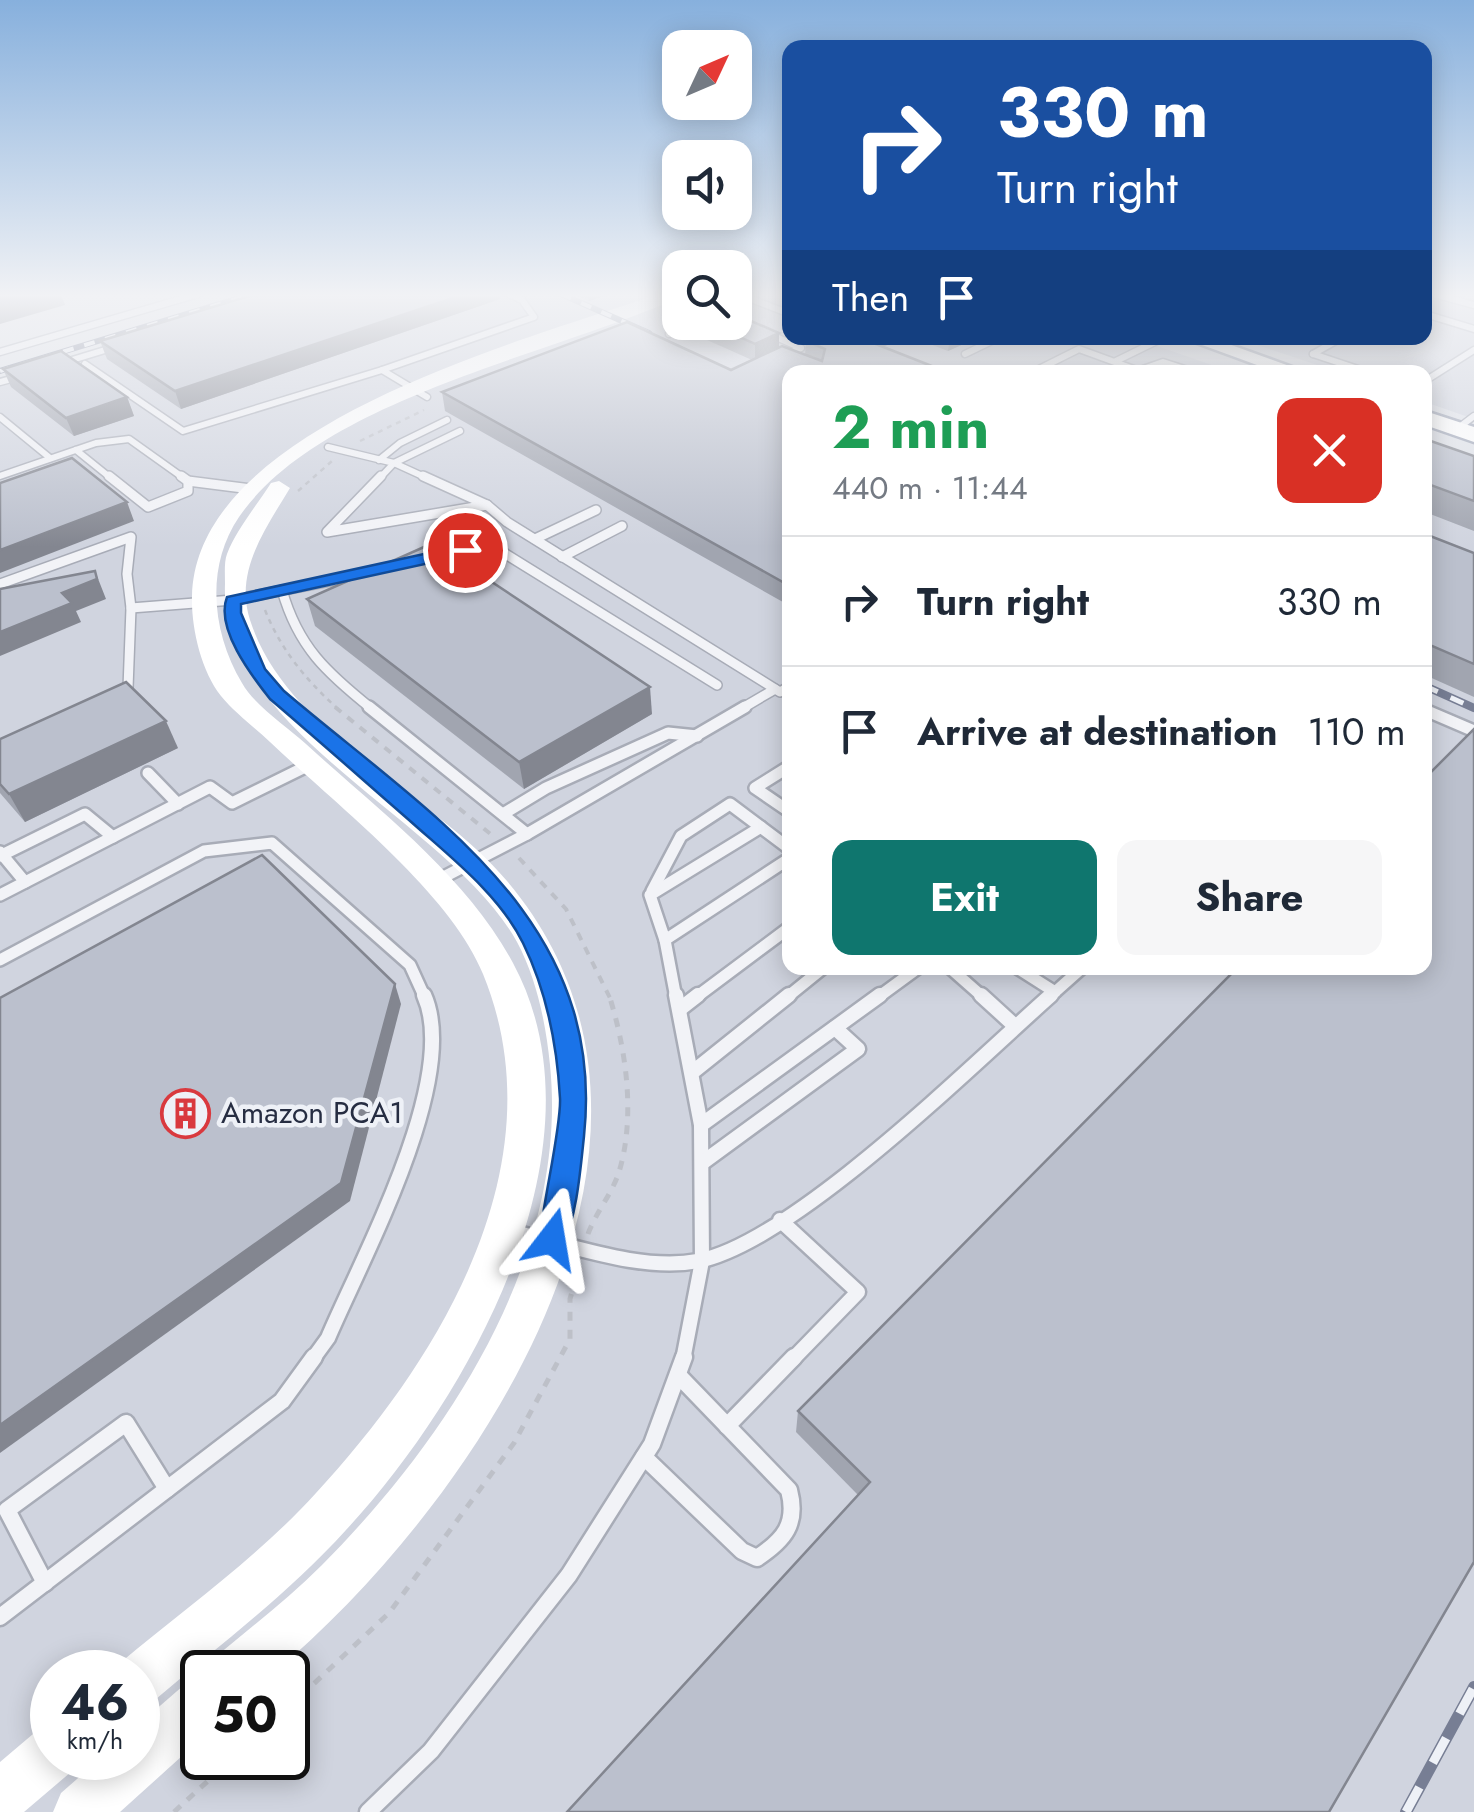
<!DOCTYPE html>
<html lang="en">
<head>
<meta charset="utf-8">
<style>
	body { margin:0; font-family:Jost,sans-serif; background:#f6f6f7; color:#1f2937; height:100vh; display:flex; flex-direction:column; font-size:38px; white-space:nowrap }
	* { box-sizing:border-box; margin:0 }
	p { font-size:32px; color:#747a83 }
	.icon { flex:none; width:55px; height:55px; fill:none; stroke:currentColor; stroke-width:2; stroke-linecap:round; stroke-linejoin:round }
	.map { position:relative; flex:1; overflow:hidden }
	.side { position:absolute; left:782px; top:365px; width:650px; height:610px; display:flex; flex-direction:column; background:#fff; border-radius:20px; box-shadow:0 5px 25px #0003 }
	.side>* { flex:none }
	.banner { position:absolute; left:782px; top:40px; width:650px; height:305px; border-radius:20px; box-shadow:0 5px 25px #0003; background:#1a4fa0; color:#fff; overflow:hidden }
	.needle { width:65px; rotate:46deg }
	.tools { position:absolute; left:662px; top:30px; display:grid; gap:20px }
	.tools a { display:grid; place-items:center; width:90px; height:90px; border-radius:20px; background:#fff; box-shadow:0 5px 25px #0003; font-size:50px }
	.speed { position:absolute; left:30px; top:1650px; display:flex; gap:20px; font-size:50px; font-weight:700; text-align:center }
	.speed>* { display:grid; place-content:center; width:130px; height:130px; border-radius:50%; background:#fff; box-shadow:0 5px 25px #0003; line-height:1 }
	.speed small { font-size:25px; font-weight:400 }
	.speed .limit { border:5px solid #111; border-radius:15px; background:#fff; color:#111 }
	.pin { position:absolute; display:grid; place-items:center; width:85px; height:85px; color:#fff; margin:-42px; border:5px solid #fff; border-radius:50%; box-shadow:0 2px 10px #0007 }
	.me { position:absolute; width:110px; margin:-55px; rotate:14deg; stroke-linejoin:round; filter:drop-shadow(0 0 8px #0008) }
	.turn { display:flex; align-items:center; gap:35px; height:210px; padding:0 50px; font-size:45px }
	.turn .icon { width:130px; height:130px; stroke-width:2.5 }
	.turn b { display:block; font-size:70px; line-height:85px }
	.then { display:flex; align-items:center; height:95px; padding:0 50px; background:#0003; gap:20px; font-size:38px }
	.round { display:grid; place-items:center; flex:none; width:105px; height:105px; border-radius:20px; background:#f6f6f7 }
	.overview { display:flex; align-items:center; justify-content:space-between; height:170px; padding:0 50px }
	h1 { font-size:60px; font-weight:700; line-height:75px; color:#1e9e55 }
	.button { display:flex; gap:20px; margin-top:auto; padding:20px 50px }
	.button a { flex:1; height:115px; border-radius:20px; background:#0f766e; color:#fff; font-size:40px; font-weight:700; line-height:115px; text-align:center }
	.button a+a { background:#f6f6f7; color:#1f2937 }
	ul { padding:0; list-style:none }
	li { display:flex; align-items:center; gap:30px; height:130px; padding:0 50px; border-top:2px solid #e0e1e3 }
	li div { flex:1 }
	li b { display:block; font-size:38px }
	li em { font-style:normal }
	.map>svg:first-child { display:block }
</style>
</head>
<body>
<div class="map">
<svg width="1474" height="1812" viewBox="0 0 1474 1812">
	<rect width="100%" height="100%" fill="#dfe2e9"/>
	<!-- built -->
	<g fill="#d0d4df" fill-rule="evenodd">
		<path d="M274,294H680V322H735V294H790V338H1134L1232,372H790V968H1425V442L1474,460V1812H0V378ZM52,1672H138V1758H52ZM202,1672H288V1758H202Z"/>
		<path d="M1425,294H1474V419L1425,402V372H1338L1236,338H1425Z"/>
	</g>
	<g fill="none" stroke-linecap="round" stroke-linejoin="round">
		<defs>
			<g id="service-far4">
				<path d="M738,294L790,314"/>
				<path d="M1434,294L1474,305"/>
				<path d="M1425,314L1474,329"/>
				<path d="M767,333L801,348L784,356"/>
				<path d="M669,334L697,322"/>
				<path d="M0,352L198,294"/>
				<path d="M965,354L998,338"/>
				<path d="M1313,354L1367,372"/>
				<path d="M1313,354L1341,338"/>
				<path d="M1116,361L1163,338"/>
				<path d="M59,364L118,346"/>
				<path d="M85,364L183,431L382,370L427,397"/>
				<path d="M382,370L534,317L522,300L509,294"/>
				<path d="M1140,370L1163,362L1194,372"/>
				<path d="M1033,372L1079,349L1142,372"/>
				<path d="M1425,381L1474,350"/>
				<path d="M0,382L22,376"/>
				<path d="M0,417L50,458"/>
				<path d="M1457,429L1474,416"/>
				<path d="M328,447L394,463L379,479"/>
				<path d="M76,450L112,479"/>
				<path d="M379,460L400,443L447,420"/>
				<path d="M0,476L96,443L129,439L185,479"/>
				<path d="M429,479L394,463L460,431"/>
			</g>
			<g id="service-far3">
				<path d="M109,476L148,507L188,491V481"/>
				<path d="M181,476L188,481L251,489"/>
				<path d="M381,476L327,532L487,505L507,522L780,692L790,686"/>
				<path d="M423,476L487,505"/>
				<path d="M535,539L596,510"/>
				<path d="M562,557L622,526"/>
				<path d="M437,558L496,548L717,685"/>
				<path d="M0,584L131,537L127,574L131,608L233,600L375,572"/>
				<path d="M282,590C298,647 327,673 372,709"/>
				<path d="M118,693L128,688L131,608"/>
				<path d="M741,709L775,689"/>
			</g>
			<g id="service-far2">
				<path d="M369,707L527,834"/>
				<path d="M1425,710L1474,731"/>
				<path d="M790,766L755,788L790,812"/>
				<path d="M148,773L178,804"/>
				<path d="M503,814L546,788L668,733L697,736"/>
				<path d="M761,827L650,895L665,940L790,858"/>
				<path d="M0,852L25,882"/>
				<path d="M0,856L85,814L113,837"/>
				<path d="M436,881L527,834L745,707"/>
				<path d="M652,891L681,836L730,804L790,849"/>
				<path d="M0,895L210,787L232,803L309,765"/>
				<path d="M665,940L676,998"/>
				<path d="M0,960L204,851L272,843L410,965L425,998"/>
				<path d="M950,968L984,998"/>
				<path d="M1017,968L1055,992L1048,998"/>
				<path d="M1055,992L1082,968"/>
				<path d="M695,998L790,927"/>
				<path d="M786,998L823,968"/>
				<path d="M877,998L918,968"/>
			</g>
			<g id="service-far1">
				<path d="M676,995L701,1125L702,1261L683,1360"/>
				<path d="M981,995L1015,1026"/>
				<path d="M680,1009L698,995"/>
				<path d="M694,1071L789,995"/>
				<path d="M701,1125L880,995"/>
				<path d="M702,1163L858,1049L835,1028"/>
				<path d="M780,1220L858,1292L792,1360"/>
				<path d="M509,1231C567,1243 638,1272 698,1261C794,1242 973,1064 1051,995"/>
				<path d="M312,1360L328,1338C362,1258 461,1077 424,995"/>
			</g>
			<g id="service">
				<path d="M727,1426L794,1357"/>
				<path d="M644,1457L742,1551L757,1558C784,1540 798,1524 789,1490L678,1375"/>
				<path d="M45,1583L7,1510L126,1423L167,1489"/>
				<path d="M0,1617L282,1401L314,1357"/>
				<path d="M368,1812L431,1751L569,1575L652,1444L684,1357"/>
			</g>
			<g id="primary">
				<path d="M1183,338H1212L1306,372H1276Z"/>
				<path d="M1425,411L1474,427V442L1425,425Z"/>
			</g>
		</defs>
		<!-- service-far4 casing -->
		<use href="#service-far4" stroke="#a8acb7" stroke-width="9"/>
		<!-- service-far3 casing -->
		<use href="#service-far3" stroke="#a8acb7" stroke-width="12"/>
		<!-- service-far2 casing -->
		<use href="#service-far2" stroke="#a8acb7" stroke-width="16"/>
		<!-- service-far1 casing -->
		<use href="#service-far1" stroke="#a8acb7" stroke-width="19"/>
		<!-- service casing -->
		<use href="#service" stroke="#a8acb7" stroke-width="21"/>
		<!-- primary casing -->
		<use href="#primary" stroke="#9da4b6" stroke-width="5"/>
		<!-- path-far2 -->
		<g stroke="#bdc0c8" stroke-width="2.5" stroke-dasharray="5 5" stroke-linecap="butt">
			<path d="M360,441L424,410"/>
			<path d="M298,491L332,461"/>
			<path d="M265,610C281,650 306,680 338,709"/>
		</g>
		<!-- path-far1 -->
		<g stroke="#bdc0c8" stroke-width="4" stroke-dasharray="8 8" stroke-linecap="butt">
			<path d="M335,707L493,836"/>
			<path d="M519,858L566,909L610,998"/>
		</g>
		<!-- path -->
		<g stroke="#bdc0c8" stroke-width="5" stroke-dasharray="9 9" stroke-linecap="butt">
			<path d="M588,1234C596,1212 612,1194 619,1172C636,1116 626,1049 609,995"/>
			<path d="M288,1708L389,1613L514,1443L570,1339V1299L579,1267"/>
			<path d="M174,1812L233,1758"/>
		</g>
		<!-- service-far4 -->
		<use href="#service-far4" stroke="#f2f3f7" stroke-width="6"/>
		<!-- service-far3 -->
		<use href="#service-far3" stroke="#f2f3f7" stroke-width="9"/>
		<!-- service-far2 -->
		<use href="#service-far2" stroke="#f2f3f7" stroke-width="11"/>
		<!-- service-far1 -->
		<use href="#service-far1" stroke="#f2f3f7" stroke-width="14"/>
		<!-- service -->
		<use href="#service" stroke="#f2f3f7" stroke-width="16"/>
		<!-- secondary -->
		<g fill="#fff" fill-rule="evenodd">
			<path d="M658,294L680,297C553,355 321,398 239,517C205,567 212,633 242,683C255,706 286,726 306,744C379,811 465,874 513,963C611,1145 470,1396 346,1530C289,1593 221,1644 156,1699L138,1707V1672H116L120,1663C186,1608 258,1557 316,1493C441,1358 560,1162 483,974C450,892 335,804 270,742C254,727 235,713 221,696C201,671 191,627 192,596C196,425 524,341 658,294Z"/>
			<path d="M279,481L290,488C266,528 234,571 250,620C287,735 433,793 507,881C722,1135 481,1497 275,1672H212L219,1654C254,1625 290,1597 322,1565C450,1436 569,1254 550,1065C546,1025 537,979 517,942C450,821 219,732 225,584C225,574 224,562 227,554C236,530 257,505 271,483Z"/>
			<path d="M202,1677V1738L120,1812H53L61,1793L101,1758H138V1725L184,1685Z"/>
			<path d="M52,1726V1758H77L71,1772L24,1812H0V1762L33,1734Z"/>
		</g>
		<!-- primary -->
		<use href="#primary" fill="#fff" fill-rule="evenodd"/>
		<defs>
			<g id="rail-far2">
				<path d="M561,294L649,333"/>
				<path d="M0,371L252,294"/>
			</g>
			<path id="rail-far1" d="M1425,686L1474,708"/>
			<path id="rail" d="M1406,1812L1474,1687"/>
		</defs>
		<!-- rail-far2 casing -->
		<use href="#rail-far2" stroke="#777e94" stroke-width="6"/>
		<!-- rail-far1 casing -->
		<use href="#rail-far1" stroke="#777e94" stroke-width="8"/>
		<!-- rail casing -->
		<use href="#rail" stroke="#777e94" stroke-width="12"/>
		<!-- rail-far2 -->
		<use href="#rail-far2" stroke="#eef1f7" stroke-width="4" stroke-dasharray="11" stroke-linecap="butt"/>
		<!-- rail-far1 -->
		<use href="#rail-far1" stroke="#eef1f7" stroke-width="5" stroke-dasharray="14" stroke-linecap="butt"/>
		<!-- rail -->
		<use href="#rail" stroke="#eef1f7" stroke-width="9" stroke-dasharray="28" stroke-linecap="butt"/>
	</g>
	<!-- wall -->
	<g fill="#a1a5b0">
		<path d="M256,294H499L500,299L181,409L107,359L100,341Z"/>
		<path d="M572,294H610L589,301Z"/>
		<path d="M697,322H735L779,348L805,355L806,341L904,338L790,372V606L445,411L442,392L731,370L752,360L698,336Z"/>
		<path d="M914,338H977L948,351Z"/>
		<path d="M3,369L127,397L134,416L74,436L11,387Z"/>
		<path d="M1425,439L1474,456V531L1425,512Z"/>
		<path d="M1425,534L1474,553V697L1425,675Z"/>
		<path d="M307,599L652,714L524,789L315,626Z"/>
		<path d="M0,739L178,748L25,822L0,793Z"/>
		<path d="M798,1411L1474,1562L858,1495L796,1432Z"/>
	</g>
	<!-- shaded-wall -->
	<g fill="#838690">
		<path d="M18,294H61L65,305L0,324V299Z"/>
		<path d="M465,294H499L500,299L181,409L175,391Z"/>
		<path d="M588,294H610L589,301Z"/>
		<path d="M779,333V351L755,362V344Z"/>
		<path d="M866,338H904L862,356L863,339Z"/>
		<path d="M950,338H977L948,351Z"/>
		<path d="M127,397L134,416L74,436L66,418Z"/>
		<path d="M127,502L134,521L0,573V550Z"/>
		<path d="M95,571L106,599L76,611L81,622L0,656V632Z"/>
		<path d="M650,687L652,714L524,789L519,762Z"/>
		<path d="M166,721L178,748L25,822L9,794Z"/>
		<path d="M395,984L401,1004L350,1201L0,1453V1425Z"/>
	</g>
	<!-- building -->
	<g fill="#bbc0cd" stroke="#838690" stroke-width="2.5">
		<path d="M0,294H18L0,299Z"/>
		<path d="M256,294H465L175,391L100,341Z"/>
		<path d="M735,314L779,333L755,344L706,322H735Z"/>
		<path d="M627,322L731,370L782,346L822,361L825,349L806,341L815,338H866L863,339L947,372H790V586L442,392Z"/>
		<path d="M61,351L127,397L66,418L3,369Z"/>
		<path d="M1425,439L1474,456V501L1425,483Z"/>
		<path d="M72,458L127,502L0,550V483Z"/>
		<path d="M1425,534L1474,553V664L1425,643Z"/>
		<path d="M433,543L650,687L519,762L307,599Z"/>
		<path d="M95,571L97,579L62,593L72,603L0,632V589Z"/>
		<path d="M126,682L166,721L9,794L0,784V739Z"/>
		<path d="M1474,729V1562L1329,1812H567L870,1482L798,1411L1237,968H1425V778Z"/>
		<path d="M262,855L395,984L341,1183L0,1425V998Z"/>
	</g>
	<!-- sky -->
	<linearGradient id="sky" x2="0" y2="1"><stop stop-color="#87b0dd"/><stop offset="0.54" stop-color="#f1f2f5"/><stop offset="1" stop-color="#f1f2f5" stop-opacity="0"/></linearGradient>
	<rect width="1474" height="547" fill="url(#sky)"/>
	<!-- route -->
	<path fill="#1a73e8" stroke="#114b97" stroke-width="2.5" d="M465,545L473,550L471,554L241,604V613L265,669L284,691C429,815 607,918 584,1136C580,1174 577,1214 562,1248L552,1252L541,1248C535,1234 562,1130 560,1098C557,1044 547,992 523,943C499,894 449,856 409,820C363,780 317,739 270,699C251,675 215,628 227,597Z"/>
	<!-- icons -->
	<defs>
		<symbol id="building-ring" viewBox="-11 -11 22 22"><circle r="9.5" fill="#eef1f7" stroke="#d9393e" stroke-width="1.5"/><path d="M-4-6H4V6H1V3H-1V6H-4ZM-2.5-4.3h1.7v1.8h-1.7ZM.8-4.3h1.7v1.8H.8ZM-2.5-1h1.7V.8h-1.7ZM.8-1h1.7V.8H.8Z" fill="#d9393e"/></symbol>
	</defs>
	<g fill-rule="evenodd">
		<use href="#building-ring" x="158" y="1086" width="55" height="55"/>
	</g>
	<g text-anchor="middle" stroke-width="9" stroke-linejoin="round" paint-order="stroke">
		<!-- poi labels -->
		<g font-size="30" fill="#262d42" stroke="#eef1f7" text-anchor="start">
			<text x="221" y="1123">Amazon PCA1</text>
		</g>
	</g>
</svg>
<div class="tools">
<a><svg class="needle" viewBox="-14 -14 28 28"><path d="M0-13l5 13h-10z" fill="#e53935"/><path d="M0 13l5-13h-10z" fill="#747a83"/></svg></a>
<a><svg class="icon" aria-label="sound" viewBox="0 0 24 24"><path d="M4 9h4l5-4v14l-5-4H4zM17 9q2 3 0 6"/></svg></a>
<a><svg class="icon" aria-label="search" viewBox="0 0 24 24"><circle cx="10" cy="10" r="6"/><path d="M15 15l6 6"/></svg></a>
</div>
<div class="speed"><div>46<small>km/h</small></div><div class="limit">50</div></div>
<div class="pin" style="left:465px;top:550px;background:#d93025"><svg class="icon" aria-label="arrive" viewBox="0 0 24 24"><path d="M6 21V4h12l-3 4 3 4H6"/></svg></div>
<svg class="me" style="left:552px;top:1239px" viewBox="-20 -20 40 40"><path d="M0-17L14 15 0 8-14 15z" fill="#1a73e8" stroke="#fff" stroke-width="4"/></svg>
<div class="banner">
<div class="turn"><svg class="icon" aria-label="right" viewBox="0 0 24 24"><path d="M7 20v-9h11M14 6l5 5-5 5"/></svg><div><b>330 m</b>Turn right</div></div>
<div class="then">Then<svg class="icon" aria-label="arrive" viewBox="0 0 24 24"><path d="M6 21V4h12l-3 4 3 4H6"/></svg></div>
</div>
<section class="side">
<div class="overview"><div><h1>2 min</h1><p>440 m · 11:44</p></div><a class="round" style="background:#d93025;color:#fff"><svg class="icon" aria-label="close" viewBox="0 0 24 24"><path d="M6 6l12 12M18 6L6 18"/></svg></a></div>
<ul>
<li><svg class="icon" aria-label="right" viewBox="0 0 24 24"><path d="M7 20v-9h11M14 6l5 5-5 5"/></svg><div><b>Turn right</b></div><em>330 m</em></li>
<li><svg class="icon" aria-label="arrive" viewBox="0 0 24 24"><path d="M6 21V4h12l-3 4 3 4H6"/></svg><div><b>Arrive at destination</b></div><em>110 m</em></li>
</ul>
<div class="button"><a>Exit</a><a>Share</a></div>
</section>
</div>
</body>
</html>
